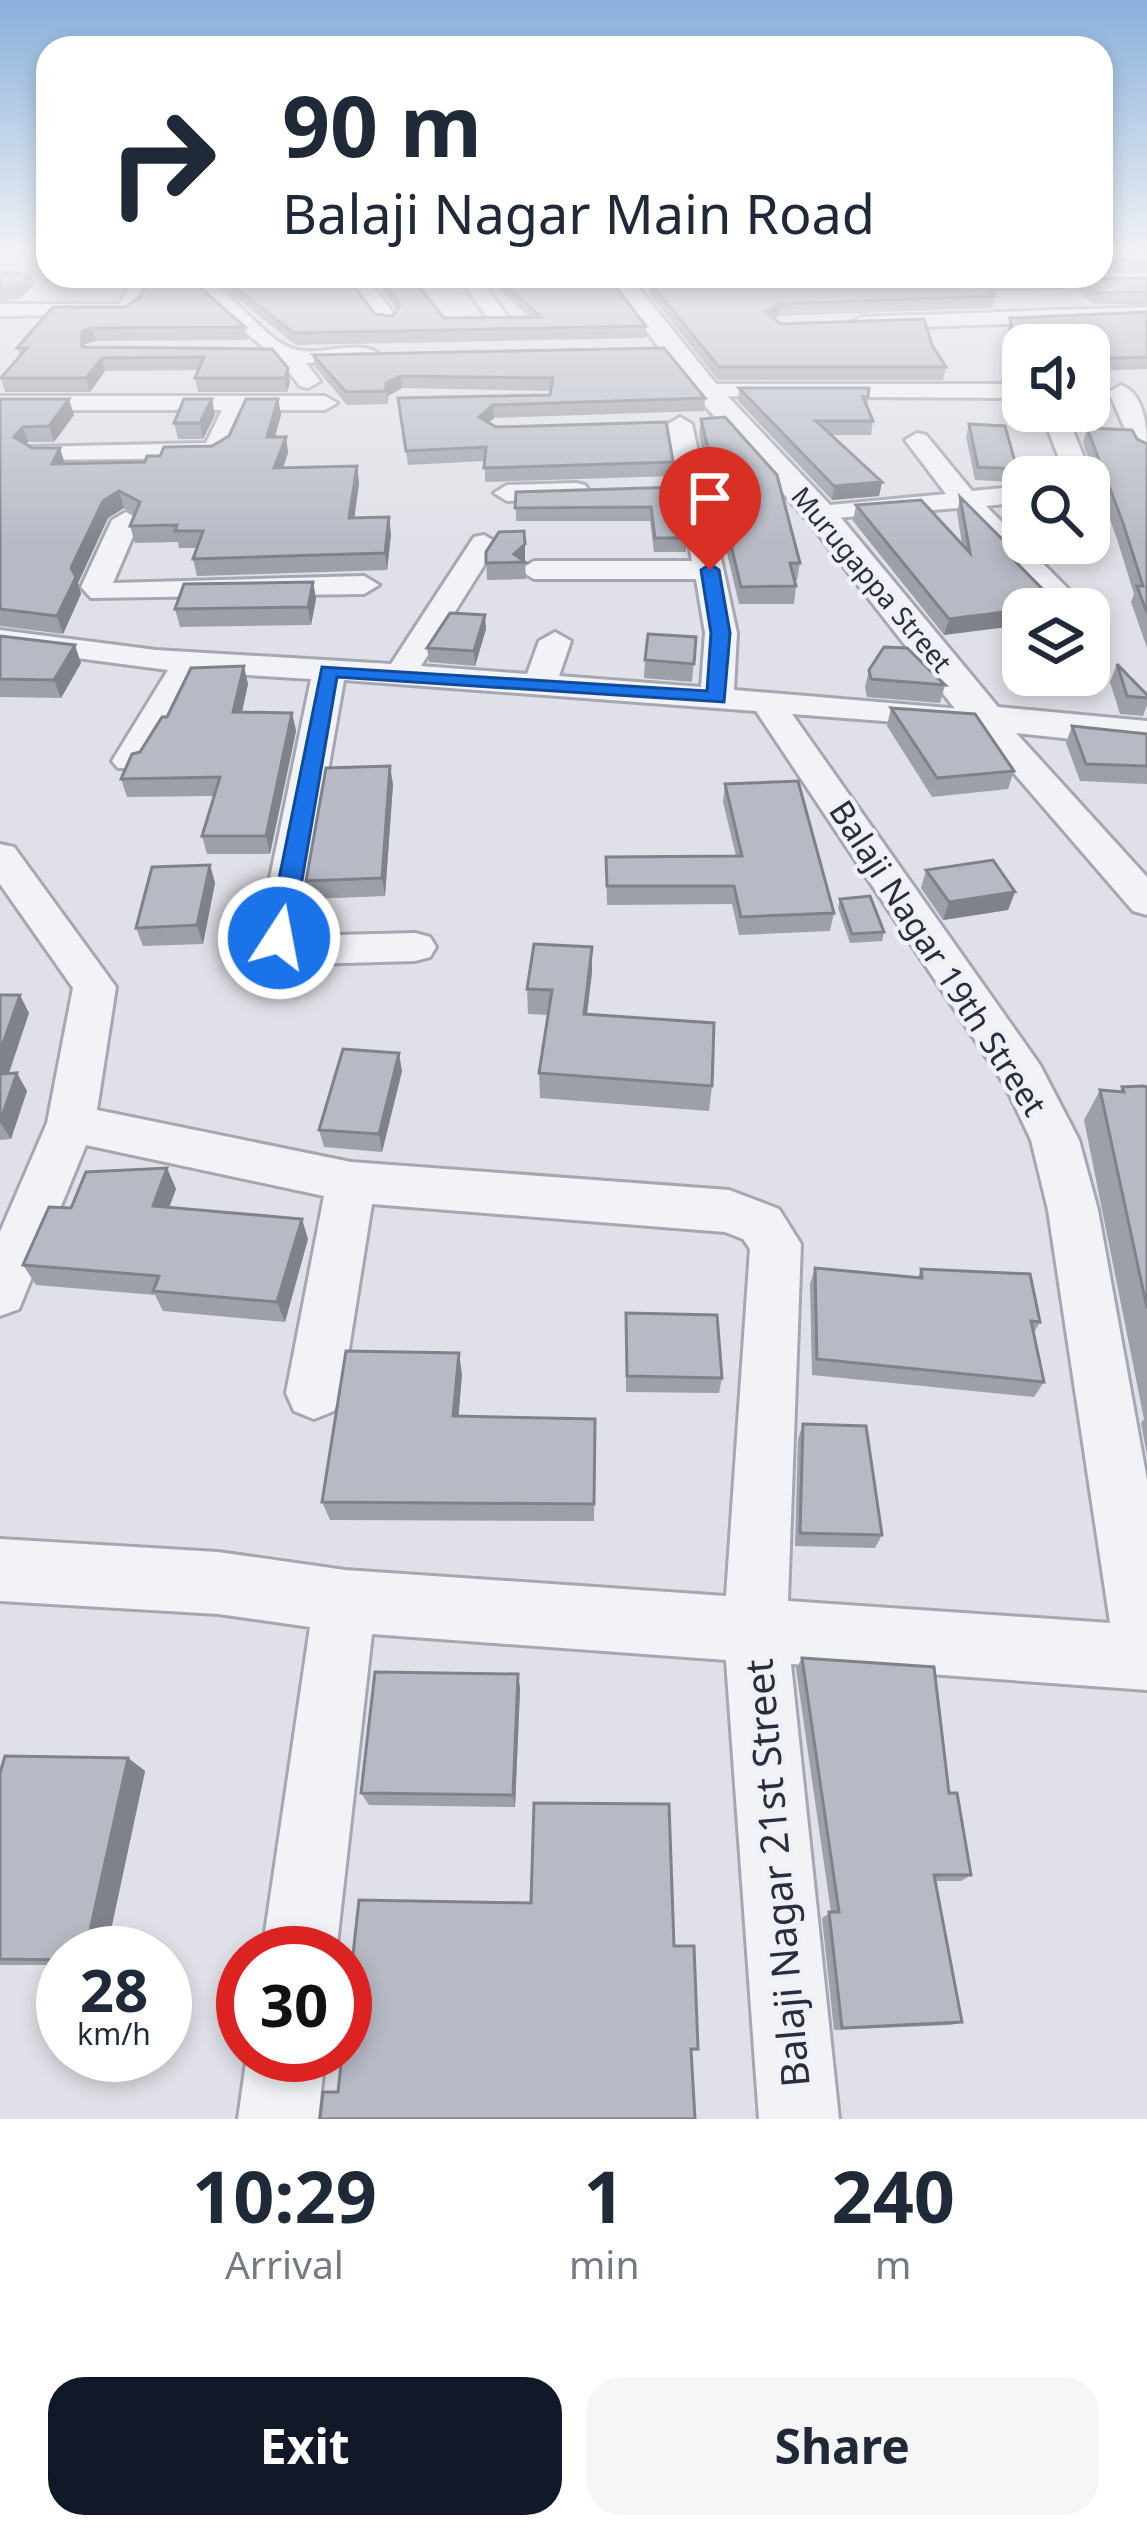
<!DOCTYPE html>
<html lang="en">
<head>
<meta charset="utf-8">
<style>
	body { margin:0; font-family:"Noto Sans",sans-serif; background:#f6f6f7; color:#1f2937; height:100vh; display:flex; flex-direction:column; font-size:45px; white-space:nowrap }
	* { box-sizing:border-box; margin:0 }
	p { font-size:39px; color:#747a83 }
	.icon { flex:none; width:66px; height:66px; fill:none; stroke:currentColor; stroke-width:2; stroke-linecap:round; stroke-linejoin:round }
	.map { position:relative; height:2119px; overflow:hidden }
	.panel { display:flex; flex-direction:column; background:#fff; flex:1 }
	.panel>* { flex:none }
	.top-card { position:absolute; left:36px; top:36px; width:1077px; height:252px; border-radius:36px; box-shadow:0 6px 18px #0003; background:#fff; color:#1f2937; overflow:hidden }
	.tools { position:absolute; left:1002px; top:324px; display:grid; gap:24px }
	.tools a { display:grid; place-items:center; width:108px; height:108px; border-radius:24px; background:#fff; box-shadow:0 6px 18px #0003; font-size:60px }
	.speed { position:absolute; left:36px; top:1926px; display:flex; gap:24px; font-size:60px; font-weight:700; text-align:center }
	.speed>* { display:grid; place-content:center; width:156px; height:156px; border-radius:50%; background:#fff; box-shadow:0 6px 18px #0003; line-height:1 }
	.speed small { font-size:30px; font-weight:400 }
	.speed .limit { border:18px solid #d22; background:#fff; color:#111 }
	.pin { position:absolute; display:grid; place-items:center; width:102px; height:102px; color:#fff; margin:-123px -51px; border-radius:50% 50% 50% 0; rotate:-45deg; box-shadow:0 0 12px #0007 }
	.pin .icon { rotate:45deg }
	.me { position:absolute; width:132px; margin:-66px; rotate:11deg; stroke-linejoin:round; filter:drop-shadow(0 0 9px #0008) }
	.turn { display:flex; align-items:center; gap:42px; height:252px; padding:0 48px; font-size:54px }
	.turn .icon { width:156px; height:156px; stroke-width:2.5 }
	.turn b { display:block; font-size:84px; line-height:102px }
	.eta { display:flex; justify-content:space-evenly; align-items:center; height:204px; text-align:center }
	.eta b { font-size:72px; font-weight:700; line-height:84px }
	.cta { display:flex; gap:24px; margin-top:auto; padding:24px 48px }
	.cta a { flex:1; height:138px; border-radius:36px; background:#111827; color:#fff; font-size:48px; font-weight:700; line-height:138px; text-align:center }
	.cta a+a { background:#f6f6f7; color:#1f2937 }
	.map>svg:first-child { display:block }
</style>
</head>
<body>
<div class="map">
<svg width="1147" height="2119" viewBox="0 0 1147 2119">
	<rect width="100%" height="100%" fill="#e0e1e8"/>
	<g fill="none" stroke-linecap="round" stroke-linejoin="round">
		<defs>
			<g id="minor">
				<path d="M1147,273V285L921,290L911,284L921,278Z"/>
				<path d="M134,276H156C147,288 144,309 130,314L0,316V304H120Z"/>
				<path d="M179,276C231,276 259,342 297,350C323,356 360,338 381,355L370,362L306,363L320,381L308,388L300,386L281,362Z"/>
				<path d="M345,276H365L398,319L394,323H380Z"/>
				<path d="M458,276H478L509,319L505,323H491Z"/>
				<path d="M1147,307V319L862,329L851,323L862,317Z"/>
				<path d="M707,384H1023V398L699,396V386Z"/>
				<path d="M1121,385C1147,395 1147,433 1147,458L1134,450L1109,392Z"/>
				<path d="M0,396H325L337,403L325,410H246L228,450L215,458L37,460L24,452L28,447L206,443L222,410H0Z"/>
				<path d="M1041,411H1065L1092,477L1089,481V477H1066Z"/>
				<path d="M680,417L692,424L737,633L734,690L997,712L1147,877V915L1133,911L975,728L792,714L1040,1065L1079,1140L1098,1210L1147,1480V1690L791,1664L839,2119H759L726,1660L372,1634L336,1953H262L310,1627L218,1614L0,1601V1539L218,1552L345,1570L726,1596L750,1249L743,1239L725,1232L372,1204L342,1393L334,1411L314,1419L294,1411L286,1393L324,1196L86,1145L19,1309L0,1316V1232L47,1123L73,988L0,884V844L14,847L116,987L97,1110L351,1162L729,1190L779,1209L801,1244L788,1601L1110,1623L1048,1210L1031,1140L1005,1085L756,711L344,680L299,936L415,933L430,937L436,947L430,957L415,961L276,965L261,961L255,951L311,679L199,672L142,768H118L112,761L168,670L0,648V630L156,650L391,664L474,537L484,535L498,543L421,666L527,674L539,641L555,632L571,641L559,676L701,687L705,633L696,579H534L519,570L534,561H692L668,424Z"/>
				<path d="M917,433L926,435L972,491L1023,486V502L986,506L1088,609H1056L958,508L810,520L806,514L810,508L820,506L946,494L905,440Z"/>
				<path d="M576,483L585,485L589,491L585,497L507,501L494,493L507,485Z"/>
				<path d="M126,512L140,520L113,583L364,576L379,585L364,594L91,598L81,587L112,520Z"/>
				<path d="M247,2055H325L318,2119H238Z"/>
			</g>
			<path id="tertiary" d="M604,276H629L717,385L832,507L998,707L1147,721V747L970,728L808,521L697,397Z"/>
		</defs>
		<!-- minor casing -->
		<use href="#minor" stroke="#a5a7b2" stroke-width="6"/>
		<!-- tertiary casing -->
		<use href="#tertiary" stroke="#a5a7b2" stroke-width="6"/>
		<!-- minor -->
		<use href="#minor" fill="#f2f3f7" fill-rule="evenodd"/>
		<!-- tertiary -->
		<use href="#tertiary" fill="#f2f3f7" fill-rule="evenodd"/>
	</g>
	<!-- wall -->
	<g fill="#9da0a9">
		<rect x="1101" y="250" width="46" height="20"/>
		<path d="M0,273L35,285L18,299L0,301Z"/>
		<path d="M208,276H346L375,314L393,316L397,310L371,276H410L444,318L529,317L484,276H546L646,326V338L296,345Z"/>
		<path d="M1147,278V304H1093L1078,290L1081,279Z"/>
		<path d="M651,284L995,296L992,308L779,316L773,319L781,324L932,345L946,367L943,380H718L650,295Z"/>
		<path d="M53,307L245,327L248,340L96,341L85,344L86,347L272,349L288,368L290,382L287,392H198L195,378L198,370L105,371L90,392H5L1,378L20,356L17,348Z"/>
		<path d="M1147,312V369L1091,371L1089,376V345H1023V380H1014L1008,330L1010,318Z"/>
		<path d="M664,348L705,398L704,411L494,418L488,423L496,427L673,462V476L485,482V461L408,465L398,398L550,395L551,391L402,388L388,396V404L347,405L315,367L313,355Z"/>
		<path d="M739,388L868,397L867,406L873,421L871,435H830L882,482L879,496L832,500L738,401Z"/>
		<path d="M0,399L74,415L54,442H28L26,445L65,463L145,462L160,456L212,446L278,399L281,415L275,437H286L288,453L283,468L357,466L359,483L354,518L391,534L387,570L197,576L193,559L197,548H179L178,542L135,543L130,526L135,514L124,508L108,518L78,583L81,594L63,634L0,626Z"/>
		<path d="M215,415L203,439H178L174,423Z"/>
		<path d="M701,419L800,563L797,580H795L796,586L794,604H739L699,435Z"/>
		<path d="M969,424L1017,469L1013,482L975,480L966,437Z"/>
		<path d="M1087,428L1137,439L1147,444V648L1131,602L1134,594L1117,539L1083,443Z"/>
		<path d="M678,487L687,538L686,552H654L650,521H516V492Z"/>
		<path d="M960,497L1020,566L1058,605L1057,609H1023L944,635L853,521L856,505L962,544L957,513Z"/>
		<path d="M486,552L525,561L526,579L487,580Z"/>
		<path d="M313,582L316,599L311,625L180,627L175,609Z"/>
		<path d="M486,629L475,666L429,662L427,648Z"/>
		<path d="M0,636L81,663L61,698L0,697Z"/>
		<path d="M696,637L692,682L644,678L645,660Z"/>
		<path d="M1117,664L1147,695V705L1143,716L1120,714L1110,682Z"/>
		<path d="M869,670L945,685L940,703L867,697L865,687Z"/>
		<path d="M248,684L242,712L292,713L296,731L270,854H207L202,836L214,796L127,797L121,779L167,717Z"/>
		<path d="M891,708L1014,771L1008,789L932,797L887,726Z"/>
		<path d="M1072,726L1147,734V784L1080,781L1066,743Z"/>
		<path d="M393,784L385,896L310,899L306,881Z"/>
		<path d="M725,784L834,913L830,931L739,935L732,904L607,905L606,857L736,856L723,802Z"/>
		<path d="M210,865L215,883L203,944L143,946L136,928Z"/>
		<path d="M926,870L1015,892L1008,910L943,920L921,888Z"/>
		<path d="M840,899L884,932L882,941L850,943L838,908Z"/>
		<path d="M592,947V972L587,1014L712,1086L709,1111L540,1098L539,1073L548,1015L528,1014L527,989Z"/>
		<path d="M0,995L29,1013L9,1074L27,1091L11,1139L0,1140Z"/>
		<path d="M402,1071L382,1152L324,1147L319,1130Z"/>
		<path d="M1122,1087H1147V1455L1141,1423L1144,1419L1084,1120L1100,1090L1120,1092Z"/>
		<path d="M167,1168L176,1189L169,1207L308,1239L285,1322L163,1311L155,1295L36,1285L23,1265L71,1208Z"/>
		<path d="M815,1268L918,1277L921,1269L1040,1322L1033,1334L1044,1382L1034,1397L812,1375L810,1284Z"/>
		<path d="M626,1313L722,1378L719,1393L626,1392Z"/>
		<path d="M462,1374L458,1416L595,1419L594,1521L330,1520L322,1502Z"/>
		<path d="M803,1424L882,1535L875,1548L795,1546L798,1439Z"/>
		<path d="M802,1658L949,1793L971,1875L961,1881H935L962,2022L951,2025L834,2030L822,1918L831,1912L796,1669Z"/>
		<path d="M518,1674L520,1689L515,1807L369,1805L361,1793Z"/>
		<path d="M128,1758L145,1771L106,1953H63V1965H0V1773Z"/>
	</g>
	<!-- shaded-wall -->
	<g fill="#80828a">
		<path d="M31,273L35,285L18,299L14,288Z"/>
		<path d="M780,304L779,316L764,324L765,312Z"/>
		<path d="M92,328L96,341L85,344L86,360L82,347V331Z"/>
		<path d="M102,358L105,371L90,392L86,378Z"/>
		<path d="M288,368L290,382L287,392L285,378Z"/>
		<path d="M401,376L402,388L388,396V404L386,383Z"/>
		<path d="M69,399L74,415L54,442L49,426Z"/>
		<path d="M212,399L215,415L203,439L200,423Z"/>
		<path d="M278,399L281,415L270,453L267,437Z"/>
		<path d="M493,405L494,418L480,431L479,417Z"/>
		<path d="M23,427L28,442L20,453L14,437Z"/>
		<path d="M286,437L288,453L277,485L274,468Z"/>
		<path d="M60,448L65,464H52Z"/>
		<path d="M357,466L359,483L352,535L349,518Z"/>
		<path d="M882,482L879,496L832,500L834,486Z"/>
		<path d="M119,491L124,508L108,518L78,583L81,594L63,634L57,616L71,568L103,501Z"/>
		<path d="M389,517L391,534L387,570L385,553Z"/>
		<path d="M525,544V561L524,562L514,554Z"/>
		<path d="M313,582L316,599L311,625L308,607Z"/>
		<path d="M1023,609V625L944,635L949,619Z"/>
		<path d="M485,615L486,629L475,666L474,651Z"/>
		<path d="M75,645L81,663L61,698L54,680Z"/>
		<path d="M244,666L248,684L238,730L233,712Z"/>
		<path d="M292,713L296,731L270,854L266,836Z"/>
		<path d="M390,766L393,784L385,896L382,878Z"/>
		<path d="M210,865L215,883L203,944L197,925Z"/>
		<path d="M1015,892L1008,910L943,920L949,902Z"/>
		<path d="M592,947V972L584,1038V1014Z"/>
		<path d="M20,995L29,1013L2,1092L0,1088V1052Z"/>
		<path d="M399,1053L402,1071L382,1152L379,1134Z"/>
		<path d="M17,1073L27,1091L11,1139L0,1122Z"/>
		<path d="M167,1168L176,1189L162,1227L153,1206Z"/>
		<path d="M302,1219L308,1239L285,1322L277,1302Z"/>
		<path d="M459,1353L462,1374L457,1436L453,1416Z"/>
		<path d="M518,1674L520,1689L515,1807L513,1795Z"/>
		<path d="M128,1758L145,1771L106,1953H85Z"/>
	</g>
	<!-- building -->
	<g fill="#b7bac5" stroke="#80828a" stroke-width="3">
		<rect x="1101" y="250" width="46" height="9"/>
		<path d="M0,273H31L14,288L0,289Z"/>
		<path d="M151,276H187L245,327L92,328L82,331V347L272,349L288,368L285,378H195L204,357L102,358L86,378H1L27,348H17L53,307H125L139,298Z"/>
		<path d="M220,276H346L375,314L393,316L400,305L378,276H410L444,318L541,317L496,276H607L646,326L294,333Z"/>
		<path d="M1147,278V292L1097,293L1081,279Z"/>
		<path d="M979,280L995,296L780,304L765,312L781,324L924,319L932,345L946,367H719L651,284Z"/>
		<path d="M1147,312V357L1089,359V345H1023V367H1017L1010,318Z"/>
		<path d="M664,348L705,398L493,405L479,417L496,427L666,422L673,462L484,468L486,447L406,451L398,398L550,395L553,378L401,376L386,383V391L346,392L313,355Z"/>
		<path d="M739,388H869L868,397H863L873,421H816L882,482L834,486Z"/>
		<path d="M0,399H69L49,426L23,427L14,437L32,448H60L52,464L145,462L147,456H160L164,447L212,446L229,436L246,399H278L267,437H286L274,468L357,466L349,518L389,517L385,553L193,559L203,531H175L177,525L130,526L140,502L119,491L103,501L71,568L76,577L57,616L0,609Z"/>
		<path d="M184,399H212L200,423H174Z"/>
		<path d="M725,417L777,475L800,563H790L796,586L741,587L701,419Z"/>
		<path d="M969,424L1005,426L1017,469L978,467Z"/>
		<path d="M1087,428L1132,430L1137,439L1147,444V613L1137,586H1143L1123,523Z"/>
		<path d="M678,487L687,538H655L651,507L515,508L516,492Z"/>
		<path d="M960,497L1022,559L1014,560L1058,605L949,619L856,505L921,500L970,553Z"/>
		<path d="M524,531L525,544L514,554L525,562L486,563V552L499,532Z"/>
		<path d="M313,582L308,607L175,609L184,584Z"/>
		<path d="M450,613L485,615L474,651L427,648Z"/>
		<path d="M648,634L696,637L694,664L645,660Z"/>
		<path d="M0,636L75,645L54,680L0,679Z"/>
		<path d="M884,647L907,648L945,685L871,679L869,670Z"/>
		<path d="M1117,664L1147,695V698L1127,696Z"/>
		<path d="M244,666L233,712L292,713L266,836H202L220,777L121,779L132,754L140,752L162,717H167L191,668Z"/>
		<path d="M891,708L975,714L1014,771L937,778Z"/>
		<path d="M1072,726L1147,734V766L1086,764Z"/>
		<path d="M390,766L382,878L306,881L326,768Z"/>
		<path d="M798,781L834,913L741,917L734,886H607L606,857L742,856L725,784Z"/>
		<path d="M993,860L1015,892L949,902L926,870Z"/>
		<path d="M210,865L197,925L136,928L152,867Z"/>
		<path d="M870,896L884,932L852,934L840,899Z"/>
		<path d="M534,944L592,947L584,1014L714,1023L712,1086L539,1073L552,990L527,989Z"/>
		<path d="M0,995H20L0,1052Z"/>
		<path d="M343,1049L399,1053L379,1134L319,1130Z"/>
		<path d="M17,1073L0,1122V1074Z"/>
		<path d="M1143,1086L1147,1087V1308L1100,1090L1124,1092L1122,1087Z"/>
		<path d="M167,1168L153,1206L302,1219L277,1302L153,1291L159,1276L23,1265L49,1207L71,1208L86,1172Z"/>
		<path d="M815,1268L922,1278L921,1269L1030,1274L1040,1322L1031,1321L1044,1382L817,1359Z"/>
		<path d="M626,1313L717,1315L722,1378L627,1376Z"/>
		<path d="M346,1351L459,1353L453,1416L595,1419L594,1504L322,1502Z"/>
		<path d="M803,1424L866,1426L882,1535L800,1533Z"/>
		<path d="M802,1658L934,1667L949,1793H957L971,1875H934L962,2022L842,2028L829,1912H839Z"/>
		<path d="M375,1672L518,1674L513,1795L361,1793Z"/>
		<path d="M5,1756L128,1758L85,1953H63V1960L0,1959V1773Z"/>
		<path d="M534,1803L669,1804L674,1946H694L698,2049H691L695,2119H320L323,2092H338L342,2055H345V2027L359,1900L531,1903Z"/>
	</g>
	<!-- sky -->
	<linearGradient id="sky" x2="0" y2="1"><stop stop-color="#89b0db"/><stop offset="0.46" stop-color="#f1f2f5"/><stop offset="1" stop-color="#f1f2f5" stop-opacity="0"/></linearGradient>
	<rect width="1147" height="547" fill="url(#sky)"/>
	<!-- route -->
	<path fill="#1a73e8" stroke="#114b97" stroke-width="3" d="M710,564L719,570L730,633L724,702L337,677L292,938L288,944H270L267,938L322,667L707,691L711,633L701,570Z"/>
	<g text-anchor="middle" stroke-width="9" stroke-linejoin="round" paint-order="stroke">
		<!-- far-street labels -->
		<g font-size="27" fill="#292d3f" stroke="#eff1f6">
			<text transform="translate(871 580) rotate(50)" y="9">Murugappa Street</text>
		</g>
		<!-- street labels -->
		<g font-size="33" fill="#292d3f" stroke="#eff1f6">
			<text transform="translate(938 958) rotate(57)" y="12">Balaji Nagar 19th Street</text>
		</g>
		<!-- near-street labels -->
		<g font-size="39" fill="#292d3f" stroke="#eff1f6">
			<text transform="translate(777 1873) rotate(-95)" y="14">Balaji Nagar 21st Street</text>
		</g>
	</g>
</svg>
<div class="tools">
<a><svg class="icon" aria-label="sound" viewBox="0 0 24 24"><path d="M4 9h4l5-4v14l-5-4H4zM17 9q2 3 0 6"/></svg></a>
<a><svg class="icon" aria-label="search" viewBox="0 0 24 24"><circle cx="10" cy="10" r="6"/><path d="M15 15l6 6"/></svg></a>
<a><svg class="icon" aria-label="layers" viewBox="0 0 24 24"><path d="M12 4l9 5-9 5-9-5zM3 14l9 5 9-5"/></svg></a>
</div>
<div class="speed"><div>28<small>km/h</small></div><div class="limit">30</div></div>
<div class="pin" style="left:710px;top:570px;background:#d93025"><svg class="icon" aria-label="arrive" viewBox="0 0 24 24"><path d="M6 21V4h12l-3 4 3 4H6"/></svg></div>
<svg class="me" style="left:279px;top:938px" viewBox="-20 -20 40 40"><circle r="17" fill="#1a73e8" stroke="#fff" stroke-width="3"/><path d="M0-11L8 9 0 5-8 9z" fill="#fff"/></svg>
<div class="top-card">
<div class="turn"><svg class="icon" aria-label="right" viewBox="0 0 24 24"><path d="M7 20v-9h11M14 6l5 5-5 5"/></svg><div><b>90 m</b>Balaji Nagar Main Road</div></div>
</div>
</div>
<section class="panel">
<div class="eta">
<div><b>10:29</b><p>Arrival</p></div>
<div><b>1</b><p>min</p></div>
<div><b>240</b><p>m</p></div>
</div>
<div class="cta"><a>Exit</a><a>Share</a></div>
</section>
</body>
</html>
